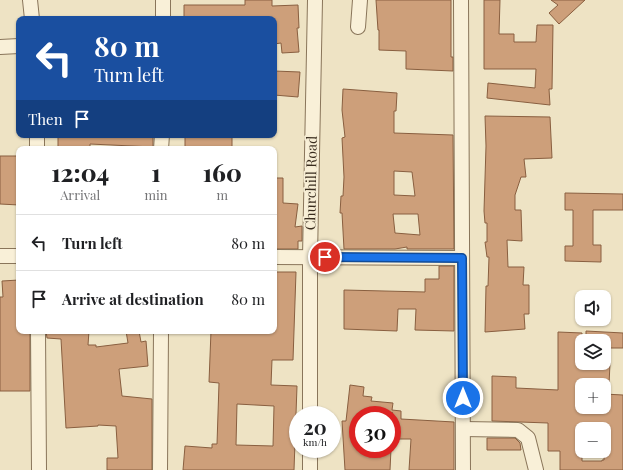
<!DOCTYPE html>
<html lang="en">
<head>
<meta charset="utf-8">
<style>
	body { margin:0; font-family:"Playfair Display",serif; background:#f6f6f6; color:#202124; height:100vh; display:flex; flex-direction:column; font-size:15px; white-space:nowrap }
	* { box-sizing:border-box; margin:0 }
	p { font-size:13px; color:#757577 }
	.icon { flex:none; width:22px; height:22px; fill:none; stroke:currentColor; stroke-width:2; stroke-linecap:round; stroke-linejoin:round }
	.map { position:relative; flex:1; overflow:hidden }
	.drawer { position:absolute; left:16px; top:146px; width:261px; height:188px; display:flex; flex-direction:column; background:#fff; border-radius:8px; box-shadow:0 1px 3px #0004 }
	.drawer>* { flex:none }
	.top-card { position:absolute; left:16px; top:16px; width:261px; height:122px; border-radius:8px; box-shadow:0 1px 3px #0004; background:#1a4fa0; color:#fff; overflow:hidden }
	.tools { position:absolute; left:575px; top:290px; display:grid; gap:8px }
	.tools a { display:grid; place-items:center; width:36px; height:36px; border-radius:8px; background:#fff; box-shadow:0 1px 3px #0004; font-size:20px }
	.speed { position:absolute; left:289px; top:406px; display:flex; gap:8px; font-size:20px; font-weight:700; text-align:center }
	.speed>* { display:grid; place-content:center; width:52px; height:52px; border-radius:50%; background:#fff; box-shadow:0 1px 3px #0004; line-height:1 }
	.speed small { font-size:10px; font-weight:400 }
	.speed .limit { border:6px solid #d22; background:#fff; color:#111 }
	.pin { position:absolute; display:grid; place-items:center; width:34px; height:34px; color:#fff; margin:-17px; border:2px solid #fff; border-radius:50%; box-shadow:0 1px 4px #0007 }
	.me { position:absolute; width:44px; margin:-22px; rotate:0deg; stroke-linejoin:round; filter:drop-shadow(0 0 3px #0008) }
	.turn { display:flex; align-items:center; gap:14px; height:84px; padding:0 12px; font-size:18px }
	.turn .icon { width:52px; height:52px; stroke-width:2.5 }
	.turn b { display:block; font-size:28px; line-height:34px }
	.then { display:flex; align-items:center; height:38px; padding:0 12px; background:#0003; gap:8px; font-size:15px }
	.eta { display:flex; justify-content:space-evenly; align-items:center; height:68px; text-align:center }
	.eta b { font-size:24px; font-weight:800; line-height:28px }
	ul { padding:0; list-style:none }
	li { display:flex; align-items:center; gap:12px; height:56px; padding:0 12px; border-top:1px solid #e0e0e0 }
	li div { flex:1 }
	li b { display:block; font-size:15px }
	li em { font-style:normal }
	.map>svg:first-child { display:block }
</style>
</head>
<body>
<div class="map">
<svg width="623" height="470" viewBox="0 0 623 470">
	<rect width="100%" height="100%" fill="#eee3c4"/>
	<!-- building -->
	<g fill="#cd9f7a" stroke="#895f40" fill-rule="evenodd">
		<path d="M245,0H272V6L298,5L299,28H297L299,52L282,53L281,43L274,44V19H184V5H245Z"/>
		<path d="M376,0H451V57H453V71L406,69V51L379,50V30H378Z"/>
		<path d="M484,0H500L499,34H514V42H536L537,25H553L552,89H549L550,105L487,98L488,83L535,88L536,69H484Z"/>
		<path d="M551,0H585L559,24L549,13L558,5Z"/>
		<path d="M274,71L300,72L298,97L274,95Z"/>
		<path d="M343,89L397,93L396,111H394V133L453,135L454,249H407V247L395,249H344L342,213H340L341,196H343L344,177L342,138L345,137L342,110ZM394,171L412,172L415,196L394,195ZM393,214H418L420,235L395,233Z"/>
		<path d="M485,116L550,117L552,158L524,159L526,177H521L515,195V210H521L522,241L507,240L508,267H524L523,285H529V314H524L525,329L485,332L486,286H488L489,257H487L485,242H487V223H485L484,211L486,146Z"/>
		<path d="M58,135H153V147L90,144V149H58Z"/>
		<rect x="185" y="135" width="47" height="14"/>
		<path d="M0,156H19V205L0,204Z"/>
		<path d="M274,178H283V203L298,204L295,227L302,226V241H298V249H274Z"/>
		<path d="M565,193L623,194V210H593V245H601V262L565,261V246H573V210H565Z"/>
		<path d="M439,266H454V331L415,330L416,309H398L397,331L344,329V290L425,292V279H439Z"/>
		<path d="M274,272H296L293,360H272L271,385L297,386L294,470H183L185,446L212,448V444H217L219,383L209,382L211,331L272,333V331H274ZM237,404L274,406L273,446L236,445Z"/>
		<path d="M19,280V331H30V391H0V297H3L2,281Z"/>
		<path d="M46,331H89L88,345H96V347L128,343L126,331H139L141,342L146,341L148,366L119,369L122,396L152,399V470H107V458H118L116,426L98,425V426L66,428L61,339L47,338Z"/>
		<path d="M586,331L623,333V348H604V341H586Z"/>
		<path d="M558,332L582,333V363H610L609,385H582V407H604V394L623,395V470H560V451H548V423L492,421V376L516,377V388L558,390ZM582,429H604V460H602V461H582Z"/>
		<path d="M350,385L364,387L363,396L372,397L371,401L393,403L392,410L401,411V419L454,422V470H409L411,439H399L398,441H392V412V415H358V449H391L390,470H345L342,421H346Z"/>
		<path d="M487,438H515L520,443L521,450H487Z"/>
	</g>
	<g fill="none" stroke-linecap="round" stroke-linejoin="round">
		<defs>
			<g id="minor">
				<path d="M30,0L32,19"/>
				<path d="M461,0L463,470"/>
				<path d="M163,19V0"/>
				<path d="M358,27L360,0"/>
				<path d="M0,47L19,46"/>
				<path d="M37,149V135"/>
				<path d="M161,149L162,135"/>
				<path d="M0,256H19"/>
				<path d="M274,257L462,258"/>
				<path d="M38,331L39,470"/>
				<path d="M310,415V257L315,0"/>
				<path d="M463,429L518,430L528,438L536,470"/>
				<path d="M310,449V470"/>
				<path d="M160,470L161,331"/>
			</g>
		</defs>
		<!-- minor casing -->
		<use href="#minor" stroke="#89755a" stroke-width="16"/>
		<!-- minor -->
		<use href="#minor" stroke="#f9f0d8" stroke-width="14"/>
	</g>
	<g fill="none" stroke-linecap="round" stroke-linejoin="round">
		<defs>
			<path id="route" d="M325,257L462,258L463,398"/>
		</defs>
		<!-- route casing -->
		<use href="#route" stroke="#114b97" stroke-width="10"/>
		<!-- route -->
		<use href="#route" stroke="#1a73e8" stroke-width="7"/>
	</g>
	<g text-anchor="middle" stroke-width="3.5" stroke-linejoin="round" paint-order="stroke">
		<!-- street labels -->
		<g font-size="14" fill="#392c1e" stroke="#f6edd4">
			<text transform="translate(311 183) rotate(-89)" y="5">Churchill Road</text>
		</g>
	</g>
</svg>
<div class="tools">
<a><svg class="icon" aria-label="sound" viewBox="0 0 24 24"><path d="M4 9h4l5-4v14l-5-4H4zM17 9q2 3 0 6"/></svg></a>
<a><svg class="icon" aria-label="layers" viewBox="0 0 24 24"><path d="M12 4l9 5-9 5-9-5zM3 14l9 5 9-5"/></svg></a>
<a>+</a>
<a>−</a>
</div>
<div class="speed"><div>20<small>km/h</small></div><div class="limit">30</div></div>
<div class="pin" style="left:325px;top:257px;background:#d93025"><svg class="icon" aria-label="arrive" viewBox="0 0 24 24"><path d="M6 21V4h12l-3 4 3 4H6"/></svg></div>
<svg class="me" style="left:463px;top:398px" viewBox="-20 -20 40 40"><circle r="17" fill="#1a73e8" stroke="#fff" stroke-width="3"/><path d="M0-11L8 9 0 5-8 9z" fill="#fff"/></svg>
<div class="top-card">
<div class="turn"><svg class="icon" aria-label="left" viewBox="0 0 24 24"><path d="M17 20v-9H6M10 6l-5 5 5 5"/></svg><div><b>80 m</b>Turn left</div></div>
<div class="then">Then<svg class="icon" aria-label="arrive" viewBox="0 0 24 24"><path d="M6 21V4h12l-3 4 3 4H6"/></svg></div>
</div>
<section class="drawer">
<div class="eta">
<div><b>12:04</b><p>Arrival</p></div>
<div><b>1</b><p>min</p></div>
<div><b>160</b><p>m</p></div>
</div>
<ul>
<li><svg class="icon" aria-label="left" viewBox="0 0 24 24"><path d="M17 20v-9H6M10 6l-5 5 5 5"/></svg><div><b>Turn left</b></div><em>80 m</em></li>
<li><svg class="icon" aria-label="arrive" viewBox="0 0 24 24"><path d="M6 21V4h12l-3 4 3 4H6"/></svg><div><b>Arrive at destination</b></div><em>80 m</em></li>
</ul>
</section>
</div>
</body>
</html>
